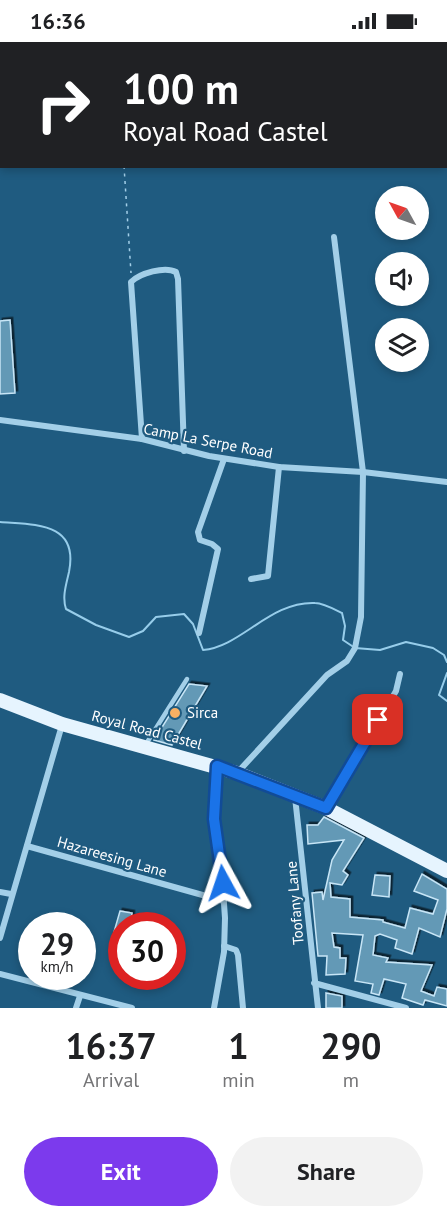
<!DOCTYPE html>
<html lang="en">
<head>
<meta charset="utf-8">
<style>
	body { margin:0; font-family:"PT Sans",sans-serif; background:#f2f2f2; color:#202124; height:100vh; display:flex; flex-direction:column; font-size:22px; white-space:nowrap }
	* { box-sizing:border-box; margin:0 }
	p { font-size:20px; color:#757577 }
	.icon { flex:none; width:33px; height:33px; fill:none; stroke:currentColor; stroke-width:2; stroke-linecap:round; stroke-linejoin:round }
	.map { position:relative; height:966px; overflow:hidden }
	.side { display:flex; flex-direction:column; background:#fff; flex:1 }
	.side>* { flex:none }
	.banner { position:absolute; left:0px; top:0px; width:447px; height:126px; box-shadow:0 3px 9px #0003; background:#202124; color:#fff; overflow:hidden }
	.needle { width:39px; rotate:310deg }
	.tools { position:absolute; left:375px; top:144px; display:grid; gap:12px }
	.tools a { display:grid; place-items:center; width:54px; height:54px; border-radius:50%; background:#fff; box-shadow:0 3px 9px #0003; font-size:30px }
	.speed { position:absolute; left:18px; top:870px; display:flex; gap:12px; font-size:30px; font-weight:700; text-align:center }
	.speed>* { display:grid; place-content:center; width:78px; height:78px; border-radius:50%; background:#fff; box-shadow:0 3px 9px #0003; line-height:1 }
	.speed small { font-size:15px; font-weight:400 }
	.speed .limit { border:9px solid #d22; background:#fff; color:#111 }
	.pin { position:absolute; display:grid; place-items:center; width:51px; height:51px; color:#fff; margin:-26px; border-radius:12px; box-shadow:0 3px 9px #0006 }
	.me { position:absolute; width:66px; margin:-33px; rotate:355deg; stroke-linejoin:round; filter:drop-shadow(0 0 4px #0008) }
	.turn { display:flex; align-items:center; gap:21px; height:126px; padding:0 24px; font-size:27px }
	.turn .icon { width:78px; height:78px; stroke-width:2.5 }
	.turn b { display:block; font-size:42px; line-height:51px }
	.eta { display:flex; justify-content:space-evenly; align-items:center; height:102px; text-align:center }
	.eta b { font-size:36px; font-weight:600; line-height:42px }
	.primary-button { display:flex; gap:12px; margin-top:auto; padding:12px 24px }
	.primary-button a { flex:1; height:69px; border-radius:36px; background:#7c3aed; color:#fff; font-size:24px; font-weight:600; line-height:69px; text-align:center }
	.primary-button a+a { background:#f2f2f2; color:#202124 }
	.status { display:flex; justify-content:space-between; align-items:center; height:42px; padding:0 30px; background:#fff; direction:ltr }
	.status svg { height:16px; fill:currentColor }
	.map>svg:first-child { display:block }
</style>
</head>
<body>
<div class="status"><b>16:36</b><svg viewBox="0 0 49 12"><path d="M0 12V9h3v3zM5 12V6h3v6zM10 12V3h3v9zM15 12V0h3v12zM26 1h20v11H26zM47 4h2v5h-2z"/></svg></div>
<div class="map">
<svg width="447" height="966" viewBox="0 0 447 966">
	<defs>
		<filter id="shadow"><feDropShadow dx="2.5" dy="-2.5" stdDeviation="0" flood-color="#0009"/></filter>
	</defs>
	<rect width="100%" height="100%" fill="#1f5b80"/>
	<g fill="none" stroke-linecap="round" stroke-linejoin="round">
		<!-- stream -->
		<g stroke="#97cdea" stroke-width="2">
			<path d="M0,480C35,483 79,480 69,530C66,543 62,555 66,567L96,583L129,595L143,589L156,575L184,572L193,582L203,608C241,605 270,559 315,561C323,561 334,567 342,571L345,584L343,598L355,606L380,608L406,600L433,606L444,613L447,620"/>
			<path d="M447,631L439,653L447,659"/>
		</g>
	</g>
	<!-- building -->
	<g fill="#6499b6" stroke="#c7e5f6" stroke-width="1.5" filter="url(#shadow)">
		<path d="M10,278L15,351L0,352V279Z"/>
		<path d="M189,642L207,644L172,703L154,698Z"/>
		<path d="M324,775L364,796L343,829L348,833L342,843L330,841L331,855L350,857V875L383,878V880L405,886L410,866L433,872L438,858L414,849L422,832L447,847V867L440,895L419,886L412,912L395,906L397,898L380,892L375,894L373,913L388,916L386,920L432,923L421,949L434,954L437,945L447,947V964L425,958L423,963L402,956L406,942L384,937L379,953L371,951L373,942L355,939L363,893L332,891L334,905L340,906V916H346L345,932L326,933L327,914H318L312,851L322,850L323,858L332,818L344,798L308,802L307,783H318Z"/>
		<path d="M375,833L390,834L389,855L372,853Z"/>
		<path d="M120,869L132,871L130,884H122V892L114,890Z"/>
		<path d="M326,951L342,954V966H326Z"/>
	</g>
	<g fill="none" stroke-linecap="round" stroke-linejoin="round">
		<!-- path -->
		<path stroke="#a3cfe8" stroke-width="1.5" stroke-dasharray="3 4.5" stroke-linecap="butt" d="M124,124L131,231"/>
		<!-- service -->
		<path stroke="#a3cfe8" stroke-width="4.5" d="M146,702L187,637"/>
		<!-- minor -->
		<g stroke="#a3cfe8" stroke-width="6">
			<path d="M106,0V2"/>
			<path d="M0,52H2"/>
			<path d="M0,378L142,397L209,414L279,425L363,430L447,440"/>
			<path d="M142,397L131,240C140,231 165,224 176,230L178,237L184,409"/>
			<path d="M251,537L268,534L279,425"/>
			<path d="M199,591L218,507L212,502L200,498L198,490L224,417"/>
			<path d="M237,731L327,633L347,619L355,606L361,575L363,430L334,195"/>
			<path d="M295,755L318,966"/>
			<path d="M327,766L396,649L400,632"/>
			<path d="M27,804L224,859"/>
			<path d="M0,850L11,852"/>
			<path d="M0,896L62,683"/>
			<path d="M224,904L236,908L238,913L243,966"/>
			<path d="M0,932L132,966"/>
			<path d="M314,941L406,966"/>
			<path d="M76,966L80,954"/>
			<path d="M214,966L224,910L225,876L220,805L214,777L217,724"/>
		</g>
		<!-- primary -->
		<path stroke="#e6f4fe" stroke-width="14" d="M0,658L62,682L237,731L326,766L447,829"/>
	</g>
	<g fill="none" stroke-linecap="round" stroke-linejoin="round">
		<defs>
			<path id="route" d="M223,841L214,777L217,724L326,766L378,678"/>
		</defs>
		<!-- route casing -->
		<use href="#route" stroke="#114b97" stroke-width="15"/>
		<!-- route -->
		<use href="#route" stroke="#1a73e8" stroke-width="10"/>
	</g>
	<!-- markers -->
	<circle fill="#f7b063" stroke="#1f5b80" stroke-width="2" cx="175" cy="671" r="6"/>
	<g text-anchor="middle" stroke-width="4.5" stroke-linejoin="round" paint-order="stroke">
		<!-- street labels -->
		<g font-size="15" fill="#fff" stroke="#1f5b80">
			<text transform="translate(208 399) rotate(11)" y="5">Camp La Serpe Road</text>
			<text transform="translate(147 688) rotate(15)" y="5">Royal Road Castel</text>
			<text transform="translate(112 815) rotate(16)" y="5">Hazareesing Lane</text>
			<text transform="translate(295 861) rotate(-95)" y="5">Toofany Lane</text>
		</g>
		<!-- poi labels -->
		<g font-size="15" fill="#fff" stroke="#1f5b80" text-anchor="start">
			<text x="187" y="676">Sirca</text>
		</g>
	</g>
</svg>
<div class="tools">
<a><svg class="needle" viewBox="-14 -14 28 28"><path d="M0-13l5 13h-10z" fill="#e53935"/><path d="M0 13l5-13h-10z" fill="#757577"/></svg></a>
<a><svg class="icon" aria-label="sound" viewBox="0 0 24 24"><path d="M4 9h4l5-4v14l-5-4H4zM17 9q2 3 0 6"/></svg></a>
<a><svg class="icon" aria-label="layers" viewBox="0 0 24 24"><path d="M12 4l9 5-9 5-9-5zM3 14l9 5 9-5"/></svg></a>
</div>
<div class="speed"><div>29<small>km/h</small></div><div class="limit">30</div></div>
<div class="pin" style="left:378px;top:678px;background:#d93025"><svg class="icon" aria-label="arrive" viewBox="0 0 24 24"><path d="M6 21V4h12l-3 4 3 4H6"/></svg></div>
<svg class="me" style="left:223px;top:841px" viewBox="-20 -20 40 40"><path d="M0-17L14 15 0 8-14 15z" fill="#1a73e8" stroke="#fff" stroke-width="4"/></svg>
<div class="banner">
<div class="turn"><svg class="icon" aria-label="right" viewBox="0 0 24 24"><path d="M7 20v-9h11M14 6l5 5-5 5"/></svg><div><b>100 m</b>Royal Road Castel</div></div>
</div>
</div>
<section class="side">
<div class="eta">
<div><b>16:37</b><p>Arrival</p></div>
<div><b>1</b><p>min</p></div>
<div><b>290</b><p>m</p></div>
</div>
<div class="primary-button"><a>Exit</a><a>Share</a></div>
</section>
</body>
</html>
